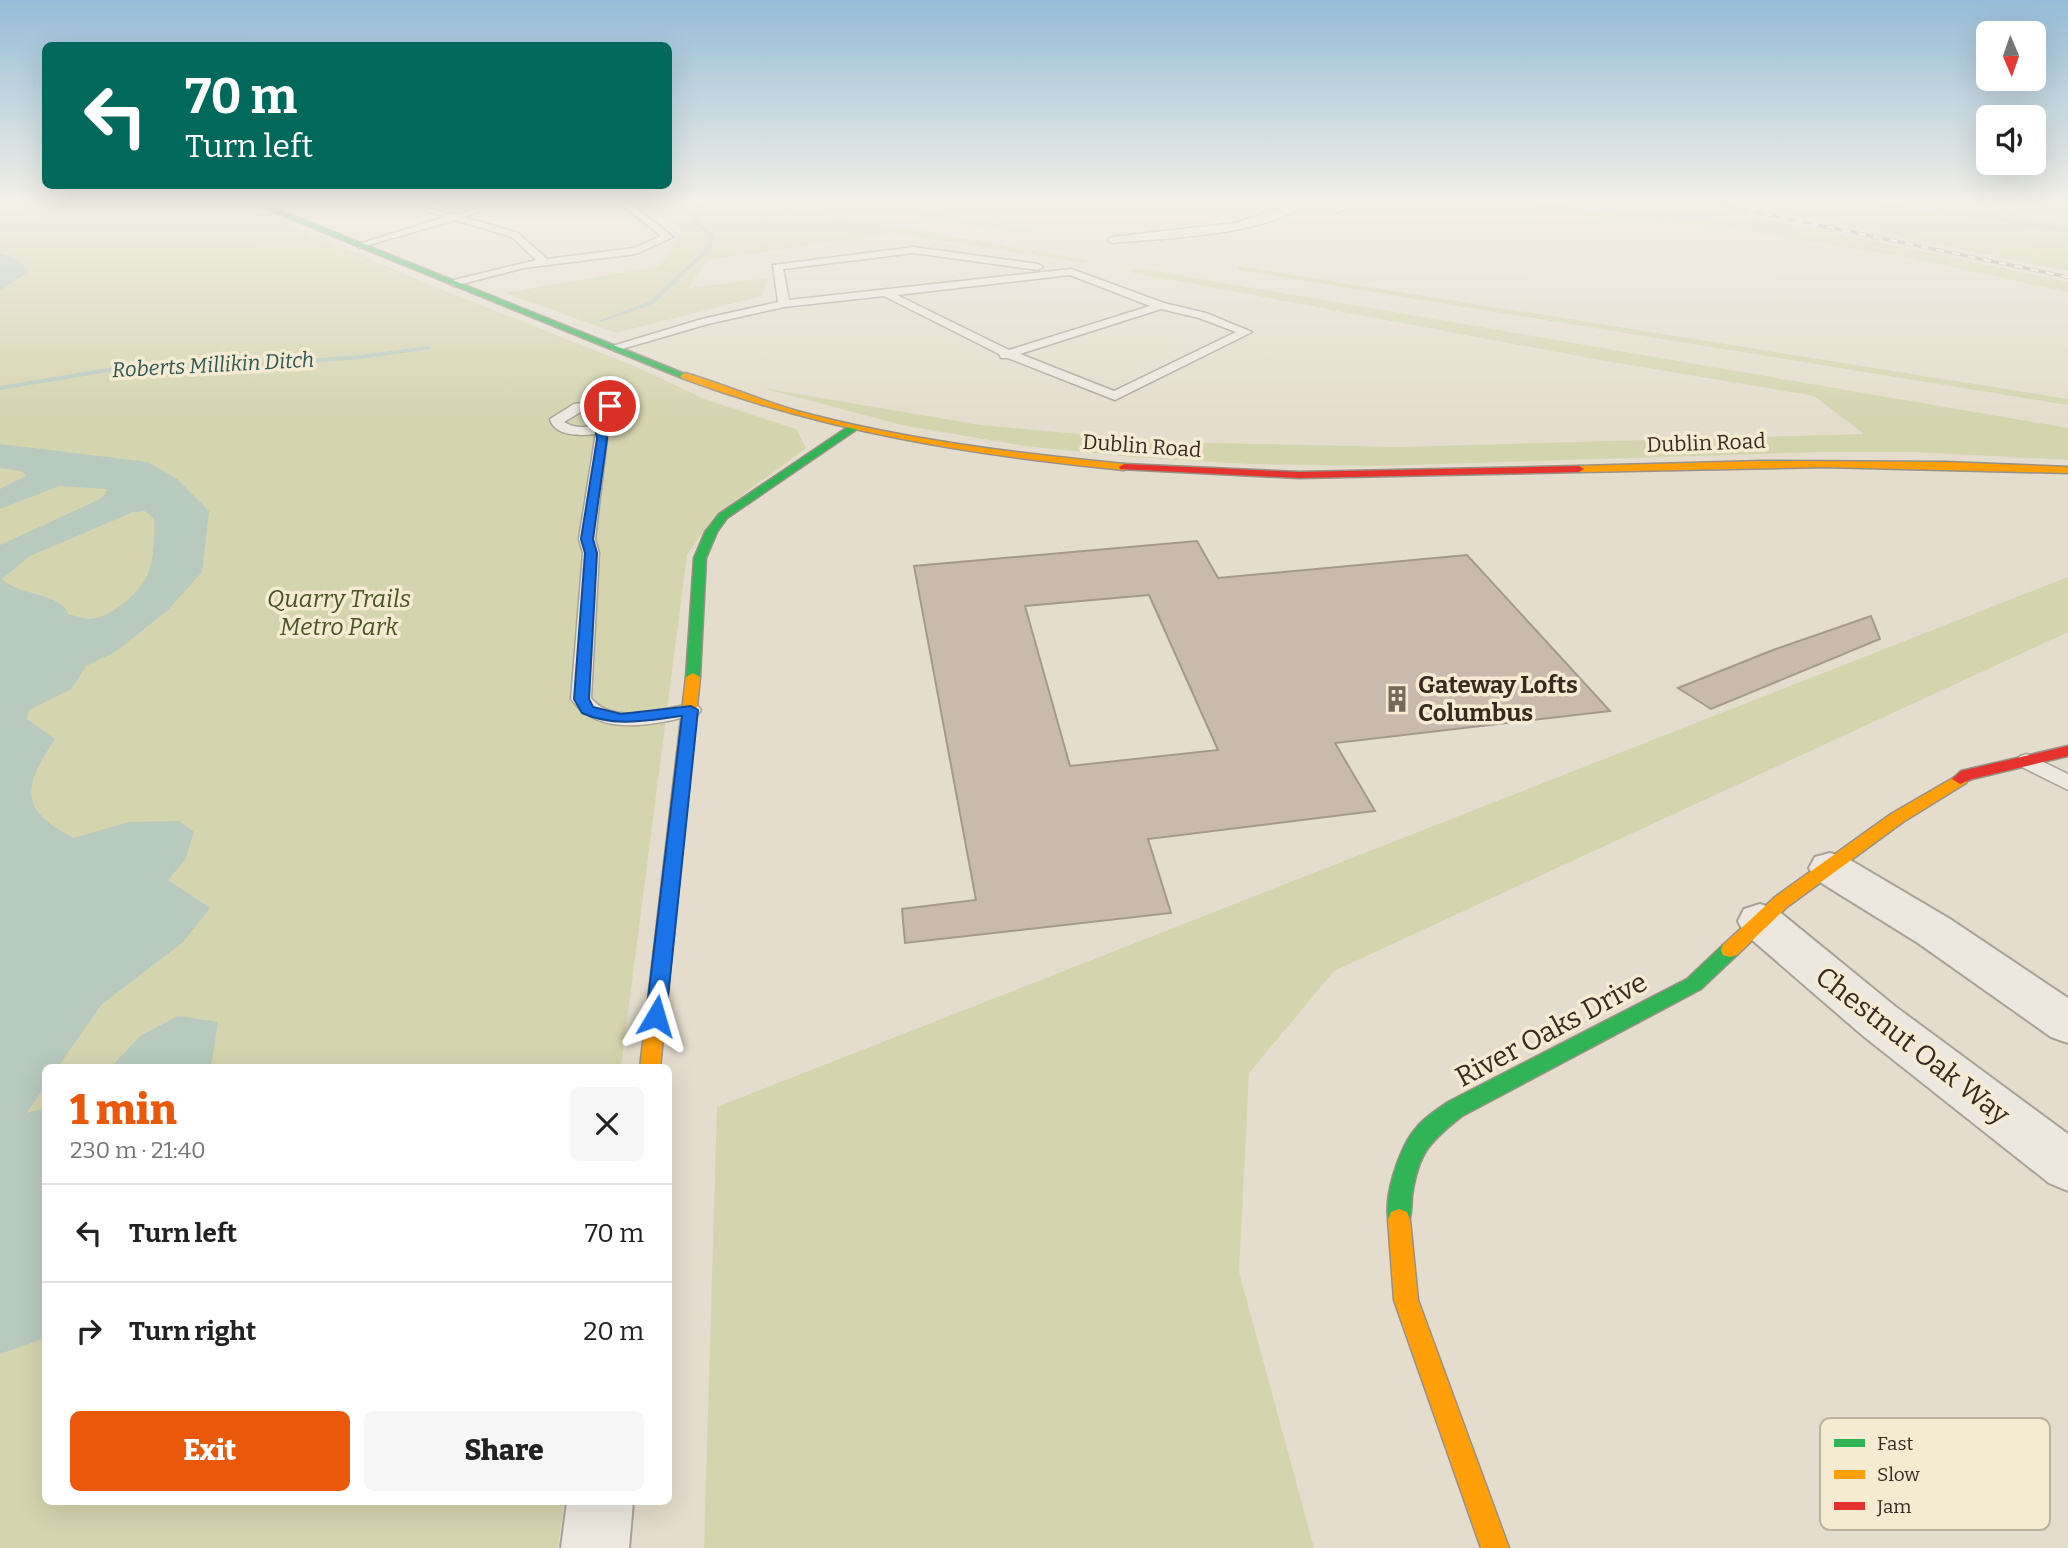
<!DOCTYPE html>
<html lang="en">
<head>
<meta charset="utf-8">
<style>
	body { margin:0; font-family:Bitter,serif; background:#f6f6f6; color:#222; height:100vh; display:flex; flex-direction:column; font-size:26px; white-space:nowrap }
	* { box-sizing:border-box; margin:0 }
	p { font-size:23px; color:#767676 }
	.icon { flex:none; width:38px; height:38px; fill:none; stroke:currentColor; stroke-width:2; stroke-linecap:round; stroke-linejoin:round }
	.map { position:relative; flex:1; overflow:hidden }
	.side { position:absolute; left:42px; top:1064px; width:630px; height:441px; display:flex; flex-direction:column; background:#fff; border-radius:10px; box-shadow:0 7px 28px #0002 }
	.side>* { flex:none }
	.banner { position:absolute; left:42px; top:42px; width:630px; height:147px; border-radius:10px; box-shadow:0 7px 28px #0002; background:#00695c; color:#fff; overflow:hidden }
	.needle { width:46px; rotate:178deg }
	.fabs { position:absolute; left:1976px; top:21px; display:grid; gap:14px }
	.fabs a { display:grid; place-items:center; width:70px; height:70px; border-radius:10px; background:#fff; box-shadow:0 7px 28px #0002; font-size:35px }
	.pin { position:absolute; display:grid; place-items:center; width:60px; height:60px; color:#fff; margin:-30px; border:4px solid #fff; border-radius:50%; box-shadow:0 2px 7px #0007 }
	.me { position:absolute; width:77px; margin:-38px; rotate:7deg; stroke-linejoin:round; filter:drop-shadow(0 0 5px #0008) }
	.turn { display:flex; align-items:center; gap:24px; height:147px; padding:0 28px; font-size:32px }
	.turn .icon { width:91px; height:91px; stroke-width:2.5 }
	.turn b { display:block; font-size:49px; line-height:60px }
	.round { display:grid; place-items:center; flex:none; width:74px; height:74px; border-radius:10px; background:#f6f6f6 }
	.head { display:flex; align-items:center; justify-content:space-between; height:119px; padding:0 28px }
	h1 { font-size:42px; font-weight:800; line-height:52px; color:#ea580c }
	.primary-button { display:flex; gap:14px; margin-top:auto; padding:14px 28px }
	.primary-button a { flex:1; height:80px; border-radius:10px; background:#ea580c; color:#fff; font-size:28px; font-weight:800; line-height:80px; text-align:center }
	.primary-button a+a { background:#f6f6f6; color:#222 }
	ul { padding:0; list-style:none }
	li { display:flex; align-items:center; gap:21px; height:98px; padding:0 28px; border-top:2px solid #e0e0e0 }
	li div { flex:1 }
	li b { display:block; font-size:26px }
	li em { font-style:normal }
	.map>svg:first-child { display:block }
</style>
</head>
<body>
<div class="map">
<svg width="2068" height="1548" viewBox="0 0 2068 1548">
	<rect width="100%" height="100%" fill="#e4ddcd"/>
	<!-- green -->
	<g fill="#d4d4af">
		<path d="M0,204H256L301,230L438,288L639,368L704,399L796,429L806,448L714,516L687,555L621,1067L46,1068V1502H564L558,1548H0Z"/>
		<path d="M670,204H766L1088,260L1082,263L895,233L707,260L688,288L768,278L762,296L616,333L505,293L660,266L684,230L653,212Z"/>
		<path d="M846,204H892L1036,230L1027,234Z"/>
		<path d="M1469,204H1698L2068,282V292L1910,258L1741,230Z"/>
		<path d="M1740,204H1918L2001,213L2068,225V271Z"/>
		<path d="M1238,266L2068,399V405L1237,270Z"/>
		<path d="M1137,268L2068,428V460L1916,452H1821L1377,466L1250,464L1131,457L1025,446L906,426L758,387L980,425L1167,442L1400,447L1864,434L1814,396L1600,360L1130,272Z"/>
		<path d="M2068,577V632L1334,971L1249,1073L1239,1272L1314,1548H704L717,1107Z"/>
	</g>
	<!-- water -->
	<g fill="#b8c9be" fill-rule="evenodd">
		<path d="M0,253L15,258L29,271L0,291Z"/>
		<path d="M0,444L148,462L177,479L209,511L202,572L168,610L115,652L86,666L71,689L29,710L27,719L55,739C23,787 18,810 74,838L129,822L179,821L194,832L185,860L168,880L210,908L183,942L101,1005L58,1067L46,1068L45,1086L27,1113L45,1108V1338L0,1354V545L96,501L105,495L107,489L59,486L0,509V489L26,476L22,471L0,468ZM145,511L154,519C155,535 154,559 148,574C141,591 118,611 100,617C89,621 78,617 68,614C62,593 19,596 2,579L30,556L133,512Z"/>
		<path d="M178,1016L218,1022L211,1067H111L140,1036Z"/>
	</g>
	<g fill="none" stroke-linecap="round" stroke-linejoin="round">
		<!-- stream -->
		<g fill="#b8c9be" fill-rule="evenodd">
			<path d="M695,204H701L697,221L714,235L712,248L653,304L600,322V320L649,302L707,247L708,235L691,221Z"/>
			<path d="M1522,204C1562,204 1602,209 1643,212C1668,214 1694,219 1719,211L1722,213L1707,219H1681Z"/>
			<path d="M1865,204C1933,204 2001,219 2068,229V233L1956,215Z"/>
			<path d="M428,346L431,348L430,349L361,359L242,368L139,367L0,390V386L139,363L242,364L361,355Z"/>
		</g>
	</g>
	<!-- building -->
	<g fill="#c8bbae" stroke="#a4998c" stroke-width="2" fill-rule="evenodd">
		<path d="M1197,541L1218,578L1467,555L1610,711L1335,743L1375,811L1148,839L1171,913L905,943L902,909L976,900L914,566ZM1149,595L1218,750L1070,766L1025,606Z"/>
		<path d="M1871,616L1880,639L1711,709L1678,688L1773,650Z"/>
	</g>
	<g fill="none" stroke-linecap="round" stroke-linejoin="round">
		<defs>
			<g id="lane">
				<path d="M407,204C423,204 443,215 456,214C472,212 484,204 500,204L464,217L518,233L547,259L634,248L661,236L621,204H631L673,237L636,254L524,268L454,286L449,283L450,281L536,260L512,237L455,220L359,248V244L445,217Z"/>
				<path d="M1294,204H1306C1262,236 1166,238 1112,243L1107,240L1112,237L1235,223Z"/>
				<path d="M914,247L1038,264L1043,267L1038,270L914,253L783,269L789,300L1071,269L1164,303L1206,313L1252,332L1115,400L1008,358H1001L999,354L884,296L784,307L708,324L615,351L609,347L702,319L778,302L773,265ZM1070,275L1150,306L1009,350L897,295ZM1161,309L1199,318L1236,332L1114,391L1020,354Z"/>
				<path d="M601,401L622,406L628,416L608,430L595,539L599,553L591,698C613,726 661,709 691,704L698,706L701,710L698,714C658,724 599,739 571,699L583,553L579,539L595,439V434C580,436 554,436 550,419L574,404ZM601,409L612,412L614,415C600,426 580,432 564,422L582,411Z"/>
				<path d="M2027,754L2068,774V790L2020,766L2017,761L2020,756Z"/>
			</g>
			<g id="street">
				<path d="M1314,204H1345L1347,207L1339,212L1316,207Z"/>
				<path d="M1830,853L1845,857L1950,919L2068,998V1043L2051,1037L1918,943L1815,879L1809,868L1815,857Z"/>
				<path d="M1760,904L1776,909L1896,1007L2068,1134V1191L2049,1183L1862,1035L1744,933L1738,921L1744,909Z"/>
				<path d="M567,1502H633L629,1548H561Z"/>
			</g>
			<g id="fast">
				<path d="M254,204H264L690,376L682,378Z"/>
				<path d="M851,425L860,427L727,518L717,532L706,558L700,677L698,680H688L686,677L694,558L705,532L719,514Z"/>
				<path d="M1730,943L1737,945L1739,950L1737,955L1701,989L1462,1116C1430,1141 1418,1153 1412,1196C1411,1207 1412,1217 1407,1228L1399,1231L1391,1228C1380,1204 1399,1146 1417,1127C1425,1117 1437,1110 1448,1102L1687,979L1723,945Z"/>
			</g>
			<g id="slow">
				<path d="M685,373C723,384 759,400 797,411C904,440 1014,453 1124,464L1129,467L1124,470C971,455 827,432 682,378L680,376Z"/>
				<path d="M1763,461L1945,462L2068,467V473L1824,467L1579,472L1574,469L1579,466Z"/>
				<path d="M693,673L700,677L660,1068H640L686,677Z"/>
				<path d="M1960,774L1968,779L1966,783L1903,822L1787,907L1737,955L1730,957L1723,955L1721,950L1723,945L1775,897L1891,814Z"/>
				<path d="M1399,1209L1407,1212L1410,1220L1418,1300L1509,1548H1481L1394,1300L1388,1220L1391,1212Z"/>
			</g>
			<g id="jam">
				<path d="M1124,464L1299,472L1579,466L1584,469L1579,472L1299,478L1120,469L1119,467Z"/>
				<path d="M2068,746V756L1972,779L1960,784L1952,779L1961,771Z"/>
			</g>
		</defs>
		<!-- lane casing -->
		<use href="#lane" stroke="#a9a296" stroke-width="3"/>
		<!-- street casing -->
		<use href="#street" stroke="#a9a296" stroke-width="4"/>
		<!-- fast casing -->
		<use href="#fast" stroke="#999186" stroke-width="3"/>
		<!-- slow casing -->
		<use href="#slow" stroke="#999186" stroke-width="3"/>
		<!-- jam casing -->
		<use href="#jam" stroke="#999186" stroke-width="3"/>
		<!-- lane -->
		<use href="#lane" fill="#ece8df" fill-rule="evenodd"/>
		<!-- street -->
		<use href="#street" fill="#ece8df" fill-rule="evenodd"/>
		<!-- fast -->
		<use href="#fast" fill="#30b455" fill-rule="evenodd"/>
		<!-- slow -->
		<use href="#slow" fill="#ff9f0a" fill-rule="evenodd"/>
		<!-- jam -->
		<use href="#jam" fill="#e5322d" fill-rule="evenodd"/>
		<defs>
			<path id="rail" d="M1717,204L2068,277"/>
		</defs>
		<!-- rail casing -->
		<use href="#rail" stroke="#aca79f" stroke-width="3.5"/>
		<!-- rail -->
		<use href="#rail" stroke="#f5ebd3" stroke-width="2.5" stroke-dasharray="8" stroke-linecap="butt"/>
	</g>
	<!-- sky -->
	<linearGradient id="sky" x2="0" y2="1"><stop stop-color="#95bcd7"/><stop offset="0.48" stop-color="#f3f0e8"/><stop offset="1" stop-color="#f3f0e8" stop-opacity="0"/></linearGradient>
	<rect width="2068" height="421" fill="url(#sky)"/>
	<!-- route -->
	<path fill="#1a73e8" stroke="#114b97" stroke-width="2" d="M606,404H613L624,410L626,416L606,429L607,439L593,539L597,553L589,699L593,707L621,714L691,706L698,710L666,1016L663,1022L656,1024L649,1022L646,1016L682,716C648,720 615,728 582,713L574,699L585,553L581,539L597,439L595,428L615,415L606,408Z"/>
	<!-- icons -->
	<defs>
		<symbol id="building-bare" viewBox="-9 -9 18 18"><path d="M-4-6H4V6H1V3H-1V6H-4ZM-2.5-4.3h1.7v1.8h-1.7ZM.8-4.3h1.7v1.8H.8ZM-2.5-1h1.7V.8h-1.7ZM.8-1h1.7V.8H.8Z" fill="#74695b" stroke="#f5ebd3" stroke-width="2.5" paint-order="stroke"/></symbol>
	</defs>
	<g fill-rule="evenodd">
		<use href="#building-bare" x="1378" y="680" width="38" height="38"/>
	</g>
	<g text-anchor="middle" stroke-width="7" stroke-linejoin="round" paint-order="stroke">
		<!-- far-water labels -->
		<g font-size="21" font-style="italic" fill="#2d5854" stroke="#f5ebd3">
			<text transform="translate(213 365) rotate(-3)" y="7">Roberts Millikin Ditch</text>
		</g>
		<!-- far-street labels -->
		<g font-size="21" fill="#382a1e" stroke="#f5ebd3">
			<text transform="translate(1706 443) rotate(-2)" y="7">Dublin Road</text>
			<text transform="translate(1142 446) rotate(4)" y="7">Dublin Road</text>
		</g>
		<!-- park labels -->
		<g font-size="24" font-style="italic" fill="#495425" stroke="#f5ebd3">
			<text x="339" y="607">Quarry Trails<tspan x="339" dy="28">Metro Park</tspan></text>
		</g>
		<!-- poi labels -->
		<g font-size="24" font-weight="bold" fill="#382a1e" stroke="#f5ebd3" text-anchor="start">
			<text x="1418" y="693">Gateway Lofts<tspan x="1418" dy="28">Columbus</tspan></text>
		</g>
		<!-- near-street labels -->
		<g font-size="28" fill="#382a1e" stroke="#f5ebd3">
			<text transform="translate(1551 1029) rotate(-28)" y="10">River Oaks Drive</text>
			<text transform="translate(1913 1045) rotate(38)" y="10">Chestnut Oak Way</text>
		</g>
	</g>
	<!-- legend -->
	<rect x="1820" y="1418" width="230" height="112" rx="10" fill="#f5ebd3" stroke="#bcb19d" stroke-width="2"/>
	<rect x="1834" y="1439" width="31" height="8" fill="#30b455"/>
	<rect x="1834" y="1470" width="31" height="9" fill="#ff9f0a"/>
	<rect x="1834" y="1502" width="31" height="8" fill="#e5322d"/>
	<g font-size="19" fill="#382a1e">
		<text x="1877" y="1450">Fast</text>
		<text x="1877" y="1481">Slow</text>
		<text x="1877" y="1513">Jam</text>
	</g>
</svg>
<div class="fabs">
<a><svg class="needle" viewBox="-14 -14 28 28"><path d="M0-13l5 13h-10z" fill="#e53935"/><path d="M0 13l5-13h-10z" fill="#767676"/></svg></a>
<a><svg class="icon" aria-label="sound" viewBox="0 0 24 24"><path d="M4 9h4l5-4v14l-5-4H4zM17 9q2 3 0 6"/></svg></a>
</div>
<div class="pin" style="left:610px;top:406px;background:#d93025"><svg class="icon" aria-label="arrive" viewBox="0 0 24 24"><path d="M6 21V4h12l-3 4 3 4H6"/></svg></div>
<svg class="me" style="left:656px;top:1016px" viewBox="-20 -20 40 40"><path d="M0-17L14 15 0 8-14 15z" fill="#1a73e8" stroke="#fff" stroke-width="4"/></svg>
<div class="banner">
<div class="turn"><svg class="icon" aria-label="left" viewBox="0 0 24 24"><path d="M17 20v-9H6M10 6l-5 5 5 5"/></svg><div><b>70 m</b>Turn left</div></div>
</div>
<section class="side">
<div class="head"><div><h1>1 min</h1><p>230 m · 21:40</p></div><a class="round"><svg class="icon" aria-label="close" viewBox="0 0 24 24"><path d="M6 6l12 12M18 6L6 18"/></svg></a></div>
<ul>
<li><svg class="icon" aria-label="left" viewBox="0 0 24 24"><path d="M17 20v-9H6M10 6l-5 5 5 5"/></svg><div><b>Turn left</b></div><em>70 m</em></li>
<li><svg class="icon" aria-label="right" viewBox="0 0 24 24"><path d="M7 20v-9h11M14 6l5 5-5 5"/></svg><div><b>Turn right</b></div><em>20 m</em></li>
</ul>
<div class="primary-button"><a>Exit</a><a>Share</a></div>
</section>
</div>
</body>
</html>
